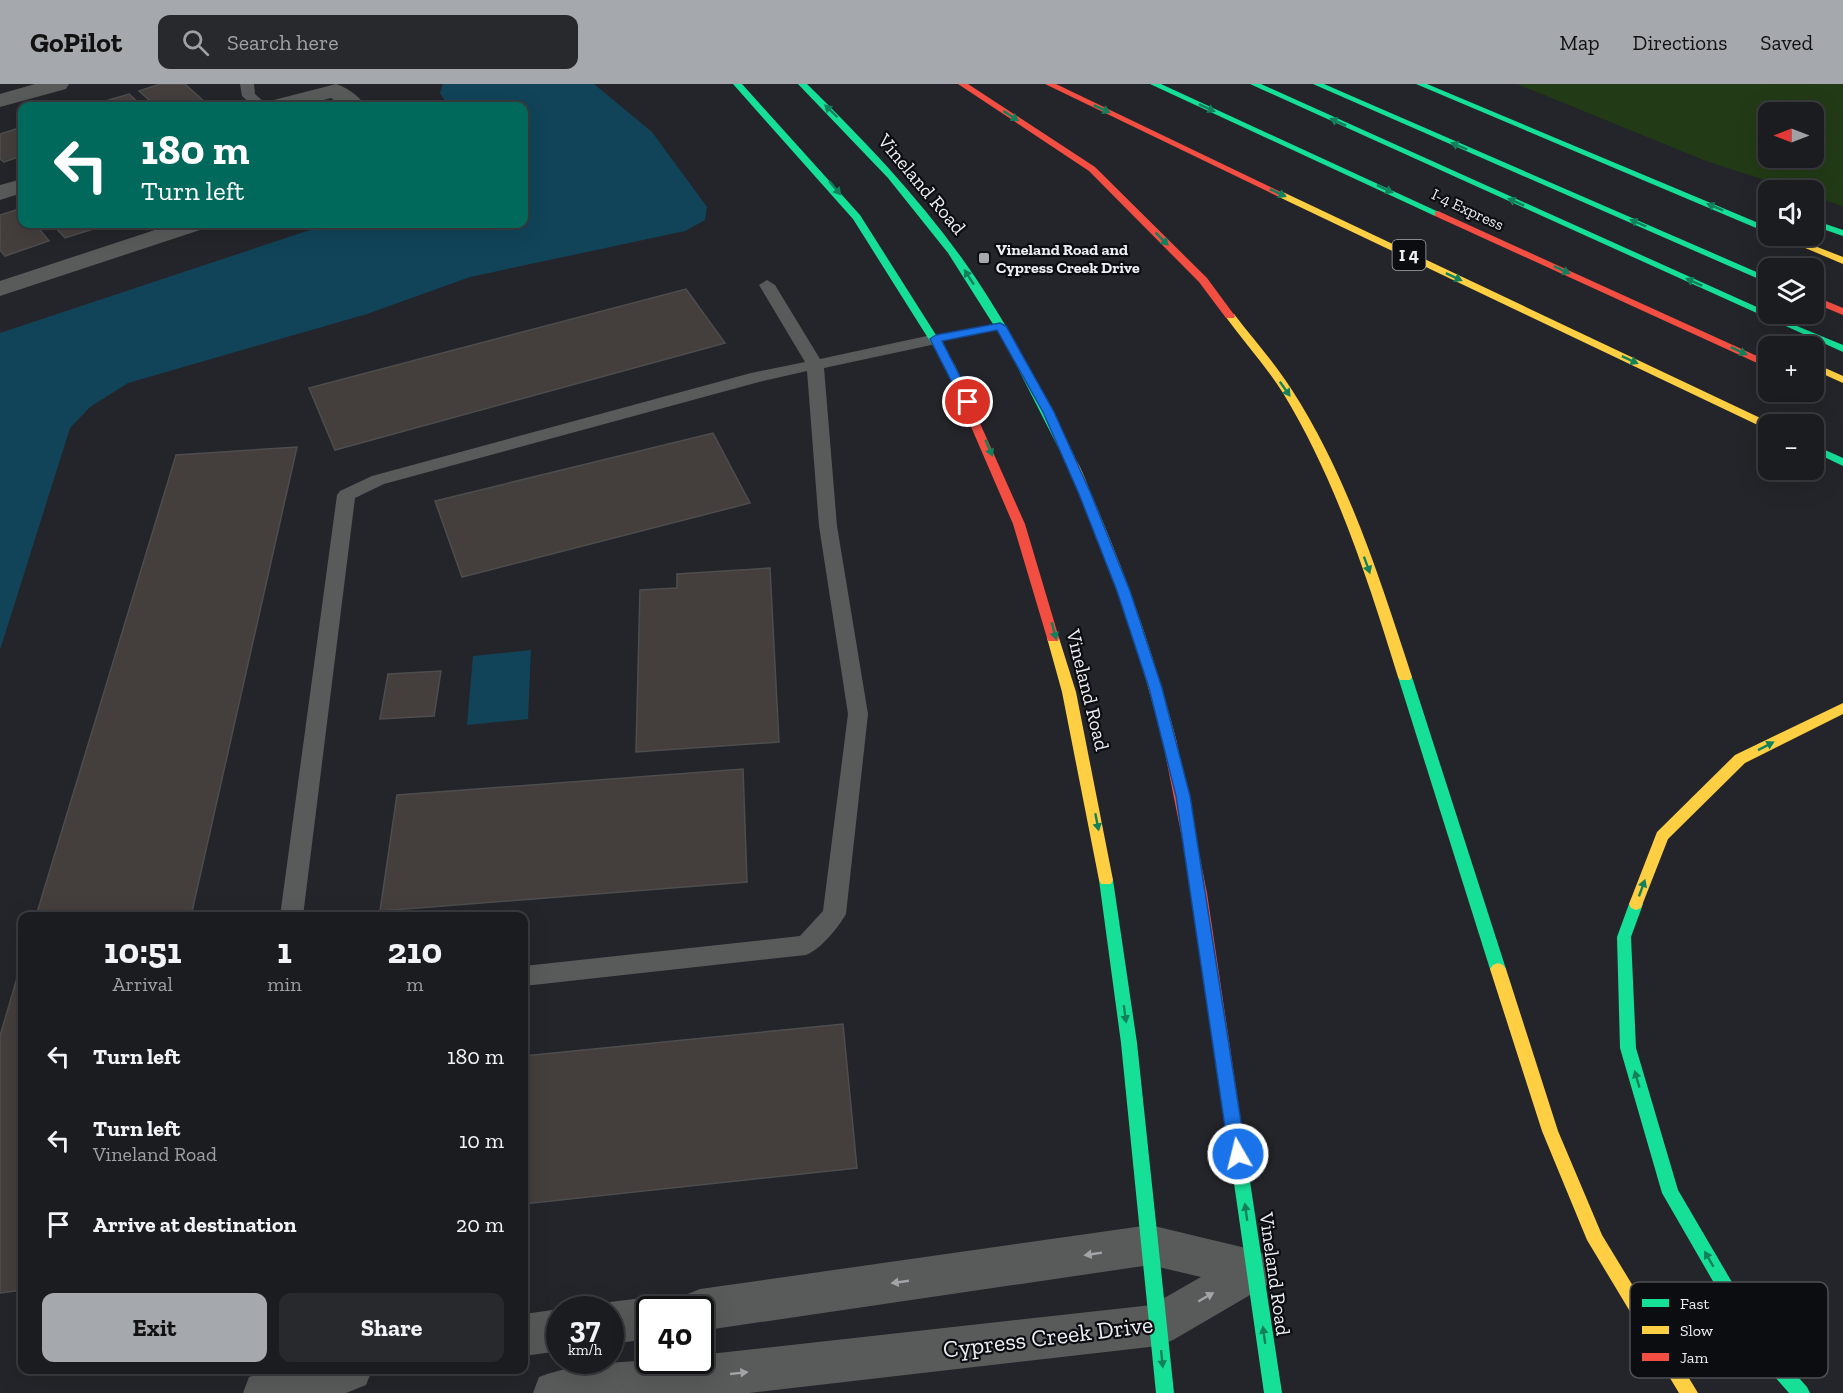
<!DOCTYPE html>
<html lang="en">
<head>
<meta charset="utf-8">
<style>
	body { margin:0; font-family:"Zilla Slab",serif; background:#28292d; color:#f1f3f6; height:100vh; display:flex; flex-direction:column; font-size:22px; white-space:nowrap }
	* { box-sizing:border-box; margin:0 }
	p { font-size:20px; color:#a0a1a5 }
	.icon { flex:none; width:33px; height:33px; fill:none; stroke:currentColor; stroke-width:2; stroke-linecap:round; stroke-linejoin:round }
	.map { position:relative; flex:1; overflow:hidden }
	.side { position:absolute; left:18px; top:828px; width:510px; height:462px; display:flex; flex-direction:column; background:#1b1c20; border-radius:12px; box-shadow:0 6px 24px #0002,0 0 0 2px #393a3e }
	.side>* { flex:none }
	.hud { position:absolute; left:18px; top:18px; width:510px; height:126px; border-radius:12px; box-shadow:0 6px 24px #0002,0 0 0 2px #393a3e; background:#00695c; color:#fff; overflow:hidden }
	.needle { width:39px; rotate:270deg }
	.controls { position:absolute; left:1758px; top:18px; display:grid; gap:12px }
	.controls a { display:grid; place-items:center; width:66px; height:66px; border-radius:12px; background:#1b1c20; box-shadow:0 6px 24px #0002,0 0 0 2px #393a3e; font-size:30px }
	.speed { position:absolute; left:546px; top:1212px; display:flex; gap:12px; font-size:30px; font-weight:700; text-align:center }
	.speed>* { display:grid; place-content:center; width:78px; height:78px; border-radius:50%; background:#1b1c20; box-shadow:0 6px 24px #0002,0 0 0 2px #393a3e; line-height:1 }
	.speed small { font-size:15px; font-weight:400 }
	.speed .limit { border:3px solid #111; border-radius:9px; background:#fff; color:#111 }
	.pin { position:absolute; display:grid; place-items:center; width:51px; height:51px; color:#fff; margin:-26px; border:3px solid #fff; border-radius:50%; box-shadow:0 2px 6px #0007 }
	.me { position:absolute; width:66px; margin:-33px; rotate:352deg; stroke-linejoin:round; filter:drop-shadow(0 0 4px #0008) }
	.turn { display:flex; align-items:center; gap:21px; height:126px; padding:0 24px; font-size:27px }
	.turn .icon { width:78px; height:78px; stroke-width:2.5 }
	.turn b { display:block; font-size:42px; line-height:51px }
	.eta { display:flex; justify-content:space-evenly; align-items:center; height:102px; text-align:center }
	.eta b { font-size:36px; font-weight:800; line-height:42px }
	.primary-button { display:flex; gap:12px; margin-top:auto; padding:12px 24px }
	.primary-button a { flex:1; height:69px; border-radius:12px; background:#a5a8ad; color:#111; font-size:24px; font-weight:800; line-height:69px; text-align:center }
	.primary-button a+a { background:#28292d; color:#f1f3f6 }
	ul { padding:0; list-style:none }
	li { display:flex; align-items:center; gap:18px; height:84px; padding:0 24px }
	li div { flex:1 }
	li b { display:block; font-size:22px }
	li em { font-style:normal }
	header { display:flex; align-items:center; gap:36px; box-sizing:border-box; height:84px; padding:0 30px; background:#a5a8ad; color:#111 }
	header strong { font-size:28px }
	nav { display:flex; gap:33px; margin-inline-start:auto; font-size:21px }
	.search { width:420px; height:54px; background:#28292d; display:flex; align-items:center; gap:15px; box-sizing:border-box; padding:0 21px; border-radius:12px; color:#a0a1a5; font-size:22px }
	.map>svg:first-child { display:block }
</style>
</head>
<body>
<header>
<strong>GoPilot</strong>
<div class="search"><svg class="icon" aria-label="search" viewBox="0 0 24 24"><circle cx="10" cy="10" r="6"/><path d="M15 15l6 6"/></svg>Search here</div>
<nav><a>Map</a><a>Directions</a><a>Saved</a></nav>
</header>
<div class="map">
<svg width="1843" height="1309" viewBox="0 0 1843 1309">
	<rect width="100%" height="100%" fill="#24252a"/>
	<!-- green -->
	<path fill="#223b16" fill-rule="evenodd" d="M1517,0H1843V122L1814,113V106H1795L1706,77ZM1768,28H1814V74H1768Z"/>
	<!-- water -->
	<g fill="#114459">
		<path d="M443,0H594L652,48L707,123L705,136L685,147L470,193L367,230L128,299L90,323L70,344L0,566V249L328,140H524V22H448L440,9Z"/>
		<path d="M531,566L528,635L467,641L473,572Z"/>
	</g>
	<!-- building -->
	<g fill="#443e3c" stroke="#4e4d4e" stroke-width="1.5">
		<path d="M160,0H185L209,22H156L139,7Z"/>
		<path d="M129,10L142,22H89Z"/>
		<path d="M22,43V72L4,78L0,75V50Z"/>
		<path d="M22,124V140H35L49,157L5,172L0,166V131Z"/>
		<path d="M52,140H109L65,154Z"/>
		<path d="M686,205L725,259L335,366L309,304Z"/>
		<path d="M713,349L750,419L462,493L435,417Z"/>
		<path d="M297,363L191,832H36L176,371Z"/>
		<path d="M770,484L779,658L636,668L640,506L677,504V490Z"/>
		<path d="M441,587L434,632L380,635L388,590Z"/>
		<path d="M743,685L747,798L380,827L397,711Z"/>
		<path d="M22,877V1206L0,1209V952Z"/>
		<path d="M843,940L857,1084L524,1120V972Z"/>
	</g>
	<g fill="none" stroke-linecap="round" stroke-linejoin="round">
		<!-- lane -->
		<g fill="#595b5a" fill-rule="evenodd">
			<path d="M240,0H254L255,10L268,22H253L242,12Z"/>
			<path d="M767,196L775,201L820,275L936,250L944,255L936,260L824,284L837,442L868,630L846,830C838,844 821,865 806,871L524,902V882L800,852L823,827L848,630L819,442L807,287L759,298L384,400L355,414L303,832H280L337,411L340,407L372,392L751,289L805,278L759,201Z"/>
		</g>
		<!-- street -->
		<g fill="#595b5a" fill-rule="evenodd">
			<path d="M35,0H69L66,5L0,23V10Z"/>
			<path d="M336,0C346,3 361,13 365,22H342L331,14L300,22H267L270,17Z"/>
			<path d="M22,95V109L0,116V101Z"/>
			<path d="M173,140H207L203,145L0,212V197Z"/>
			<path d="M1150,1141L1254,1166L1269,1172L1275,1186L1269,1200L1173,1256L1158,1262L749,1309H533L539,1293C581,1276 655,1276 700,1276V1271L1152,1221L1201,1193L1150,1181L700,1247V1226H679L685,1211L700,1205Z"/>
			<path d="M650,1213L665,1219L668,1226H650V1255L610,1260V1226L595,1224L610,1218Z"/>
			<path d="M560,1225V1267L524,1272V1230Z"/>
			<path d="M270,1286H372L366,1301L346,1309H243L249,1293Z"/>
		</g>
		<!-- fast -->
		<g fill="#16e098" fill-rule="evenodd">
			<path d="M733,0H742L860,131L955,281L966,308L965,310L961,311L956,308L945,281L853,135Z"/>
			<path d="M798,0H807C868,60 927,122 975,193C1013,250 1045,311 1075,373L1073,376L1069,377L1063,373L1005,259L948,169L888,94Z"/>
			<path d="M1150,0H1161L1443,130L1435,132Z"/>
			<path d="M1250,0H1261L1768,228V230L1843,261V268Z"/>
			<path d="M1313,0H1324L1768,193V199Z"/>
			<path d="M1416,0H1427L1768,143V149Z"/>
			<path d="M1814,136L1843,146V152L1814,142Z"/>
			<path d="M1814,361L1843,374V382L1814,368Z"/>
			<path d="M1405,588L1412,593L1506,885L1503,889L1498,891L1493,889L1490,885L1398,593Z"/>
			<path d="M1106,790L1111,792L1113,796L1137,959L1174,1309H1156L1121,959L1099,796L1101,792Z"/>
			<path d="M1636,814L1641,816L1643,820L1631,853L1636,964L1678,1106L1767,1258L1807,1303L1810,1309H1789L1755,1270L1662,1109L1620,964L1617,853L1629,820L1631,816Z"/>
			<path d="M1238,1064L1244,1066L1246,1071L1282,1309H1264L1230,1071L1232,1066Z"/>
		</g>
		<!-- slow -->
		<g fill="#ffcf43" fill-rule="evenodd">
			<path d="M1282,108L1285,109L1773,340H1768V345L1764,344L1279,113L1277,111Z"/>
			<path d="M1777,152H1789L1843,173V180Z"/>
			<path d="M1230,229L1234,230C1253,255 1275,279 1292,306C1348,393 1380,495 1412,593L1410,596H1400L1398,593C1368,496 1336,396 1283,309C1266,282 1244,258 1225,232Z"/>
			<path d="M1000,239L1005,242L1004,244L936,258L931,255L936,252Z"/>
			<path d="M1814,279L1843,292V299L1814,286Z"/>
			<path d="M1069,369C1078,372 1088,403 1092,412C1127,493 1155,574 1177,659L1175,663L1170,664L1163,659C1139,560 1104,466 1063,373Z"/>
			<path d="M1053,550L1059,554L1076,608L1113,796L1111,800H1101L1099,796L1062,608L1047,554Z"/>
			<path d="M1843,619V630L1745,679L1668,755L1641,824L1636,826L1631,824L1629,820L1657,748L1735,671Z"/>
			<path d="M1498,879L1503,881L1506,885L1558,1047L1602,1151L1698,1309H1679L1587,1156L1542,1047L1490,885L1493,881Z"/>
		</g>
		<!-- jam -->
		<g fill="#f24e42" fill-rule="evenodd">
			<path d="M958,0H968L1095,83L1207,194L1235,232L1234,234H1226L1199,198L1089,87Z"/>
			<path d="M1045,0H1056L1287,111L1279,113Z"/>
			<path d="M1438,127L1768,277V284L1435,132V128Z"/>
			<path d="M1814,212L1843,224V231L1814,219Z"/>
			<path d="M961,305L966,308L1025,440L1059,554L1058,557H1048L1047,554L1013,440L956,308Z"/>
			<path d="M1170,654L1177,659L1207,809L1246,1071L1244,1076L1238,1078L1232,1076L1230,1071L1193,809L1163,659Z"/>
		</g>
	</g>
	<!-- one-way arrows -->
	<defs><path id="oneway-solid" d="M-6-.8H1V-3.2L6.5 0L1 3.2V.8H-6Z" transform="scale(1.5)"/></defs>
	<g fill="#12815b">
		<use href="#oneway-solid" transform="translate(1207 24) rotate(25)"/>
		<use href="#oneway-solid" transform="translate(1102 25) rotate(25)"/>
		<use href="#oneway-solid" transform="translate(831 27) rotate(-136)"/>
		<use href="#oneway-solid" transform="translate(1011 32) rotate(33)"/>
		<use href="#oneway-solid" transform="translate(1338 38) rotate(-156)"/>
		<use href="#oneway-solid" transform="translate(1459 62) rotate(-157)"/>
		<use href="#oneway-solid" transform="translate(835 104) rotate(50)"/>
		<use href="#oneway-solid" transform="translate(1385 105) rotate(25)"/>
		<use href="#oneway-solid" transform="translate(1278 109) rotate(25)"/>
		<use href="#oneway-solid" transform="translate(1516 118) rotate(-156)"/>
		<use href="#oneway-solid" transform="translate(1715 123) rotate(-157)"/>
		<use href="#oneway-solid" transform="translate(1638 139) rotate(-157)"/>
		<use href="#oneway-solid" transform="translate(1162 155) rotate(45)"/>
		<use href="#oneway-solid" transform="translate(1562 186) rotate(25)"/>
		<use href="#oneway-solid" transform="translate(969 193) rotate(-123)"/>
		<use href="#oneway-solid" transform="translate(1454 193) rotate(25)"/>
		<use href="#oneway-solid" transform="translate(1694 198) rotate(-156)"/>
		<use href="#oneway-solid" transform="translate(1739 267) rotate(25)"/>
		<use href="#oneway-solid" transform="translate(1630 276) rotate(25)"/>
		<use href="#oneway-solid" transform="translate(1285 305) rotate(55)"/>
		<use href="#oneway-solid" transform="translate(989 364) rotate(67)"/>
		<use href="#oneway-solid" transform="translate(1367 481) rotate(70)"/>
		<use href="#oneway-solid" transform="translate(1054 547) rotate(75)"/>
		<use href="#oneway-solid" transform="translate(1766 662) rotate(-27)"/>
		<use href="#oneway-solid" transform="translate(1097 738) rotate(79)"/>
		<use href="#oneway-solid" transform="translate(1642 804) rotate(-70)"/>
		<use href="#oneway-solid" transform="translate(1125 930) rotate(82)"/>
		<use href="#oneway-solid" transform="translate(1637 995) rotate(-106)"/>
		<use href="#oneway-solid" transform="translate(1246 1128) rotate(-98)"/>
		<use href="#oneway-solid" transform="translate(1709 1175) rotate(-120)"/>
		<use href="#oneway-solid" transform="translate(1264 1251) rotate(-98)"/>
		<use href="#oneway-solid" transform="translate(1162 1275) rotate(84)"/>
	</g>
	<g fill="#a2a4a7">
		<use href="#oneway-solid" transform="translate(1093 1170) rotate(171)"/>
		<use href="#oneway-solid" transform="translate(900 1198) rotate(172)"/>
		<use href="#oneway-solid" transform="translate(1206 1213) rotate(-30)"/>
		<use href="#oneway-solid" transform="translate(739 1289) rotate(-6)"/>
	</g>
	<!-- route -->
	<path fill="#1a73e8" stroke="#114b97" stroke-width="1.5" d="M1000,239L1006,242L1054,328L1091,410L1130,507L1162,604L1190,712L1246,1070L1244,1076L1238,1078L1232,1076L1229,1070L1176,712L1149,604L1117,507L1079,410L1043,328L997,246L942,257L973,318L968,322L962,318L930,255L936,251Z"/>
	<!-- markers -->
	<rect fill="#a5a8ad" stroke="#0c0d11" stroke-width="2" x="978" y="168" width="12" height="12" rx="3"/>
	<g text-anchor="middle" stroke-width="4.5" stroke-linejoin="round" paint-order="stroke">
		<!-- far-street labels -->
		<g font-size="16" fill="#ebeef4" stroke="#0c0d11">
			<text transform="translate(1468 125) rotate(25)" y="6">I-4 Express</text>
		</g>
		<!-- far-poi labels -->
		<g font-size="16" font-weight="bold" fill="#ebeef4" stroke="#0c0d11" text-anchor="start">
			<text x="996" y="171">Vineland Road and<tspan x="996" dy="18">Cypress Creek Drive</tspan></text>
		</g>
		<!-- shield labels -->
		<rect fill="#0c0d11" stroke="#a8aab0" stroke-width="1.5" x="1392.5" y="156" width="33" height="30" rx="4.5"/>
		<g font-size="18" font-weight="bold" fill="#ebeef4">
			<text x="1409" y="177">I 4</text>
		</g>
		<!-- street labels -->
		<g font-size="20" fill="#ebeef4" stroke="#0c0d11">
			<text transform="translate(922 100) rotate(50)" y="7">Vineland Road</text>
			<text transform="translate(1088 606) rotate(76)" y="7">Vineland Road</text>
			<text transform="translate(1275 1190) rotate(82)" y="7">Vineland Road</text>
		</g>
		<!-- near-street labels -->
		<g font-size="24" fill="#ebeef4" stroke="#0c0d11">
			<text transform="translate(1048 1253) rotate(-7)" y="8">Cypress Creek Drive</text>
		</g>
	</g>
	<!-- legend -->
	<rect x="1630" y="1198" width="198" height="96" rx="9" fill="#0c0d11" stroke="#4f5055" stroke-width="1.5"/>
	<rect x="1642" y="1215" width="27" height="8" fill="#16e098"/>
	<rect x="1642" y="1242" width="27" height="8" fill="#ffcf43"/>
	<rect x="1642" y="1269" width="27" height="8" fill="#f24e42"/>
	<g font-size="16" fill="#ebeef4">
		<text x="1680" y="1225">Fast</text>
		<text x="1680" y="1252">Slow</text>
		<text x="1680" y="1279">Jam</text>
	</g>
</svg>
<div class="controls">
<a><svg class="needle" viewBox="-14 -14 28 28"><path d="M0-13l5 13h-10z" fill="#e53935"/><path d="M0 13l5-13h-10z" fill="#a0a1a5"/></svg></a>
<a><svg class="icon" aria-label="sound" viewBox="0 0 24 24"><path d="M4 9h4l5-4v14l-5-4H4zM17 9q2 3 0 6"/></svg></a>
<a><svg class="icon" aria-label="layers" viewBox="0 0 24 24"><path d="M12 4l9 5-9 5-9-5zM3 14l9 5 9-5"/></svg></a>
<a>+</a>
<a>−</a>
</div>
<div class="speed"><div>37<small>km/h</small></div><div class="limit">40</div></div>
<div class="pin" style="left:968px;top:318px;background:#d93025"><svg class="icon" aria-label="arrive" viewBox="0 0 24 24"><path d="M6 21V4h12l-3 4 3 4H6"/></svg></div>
<svg class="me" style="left:1238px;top:1070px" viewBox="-20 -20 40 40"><circle r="17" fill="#1a73e8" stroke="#fff" stroke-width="3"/><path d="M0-11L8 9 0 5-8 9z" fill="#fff"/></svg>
<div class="hud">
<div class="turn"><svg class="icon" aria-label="left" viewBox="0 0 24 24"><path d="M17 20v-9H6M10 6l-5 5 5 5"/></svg><div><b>180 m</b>Turn left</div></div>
</div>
<section class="side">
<div class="eta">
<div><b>10:51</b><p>Arrival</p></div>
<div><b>1</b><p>min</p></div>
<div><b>210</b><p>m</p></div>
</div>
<ul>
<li><svg class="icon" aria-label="left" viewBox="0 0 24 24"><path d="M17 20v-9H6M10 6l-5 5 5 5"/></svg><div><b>Turn left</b></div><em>180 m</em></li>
<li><svg class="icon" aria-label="left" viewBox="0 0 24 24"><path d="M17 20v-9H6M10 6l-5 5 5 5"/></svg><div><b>Turn left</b><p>Vineland Road</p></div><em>10 m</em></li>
<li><svg class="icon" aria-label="arrive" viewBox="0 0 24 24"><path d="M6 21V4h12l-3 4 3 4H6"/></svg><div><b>Arrive at destination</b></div><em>20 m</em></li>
</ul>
<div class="primary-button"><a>Exit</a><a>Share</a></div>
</section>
</div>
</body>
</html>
